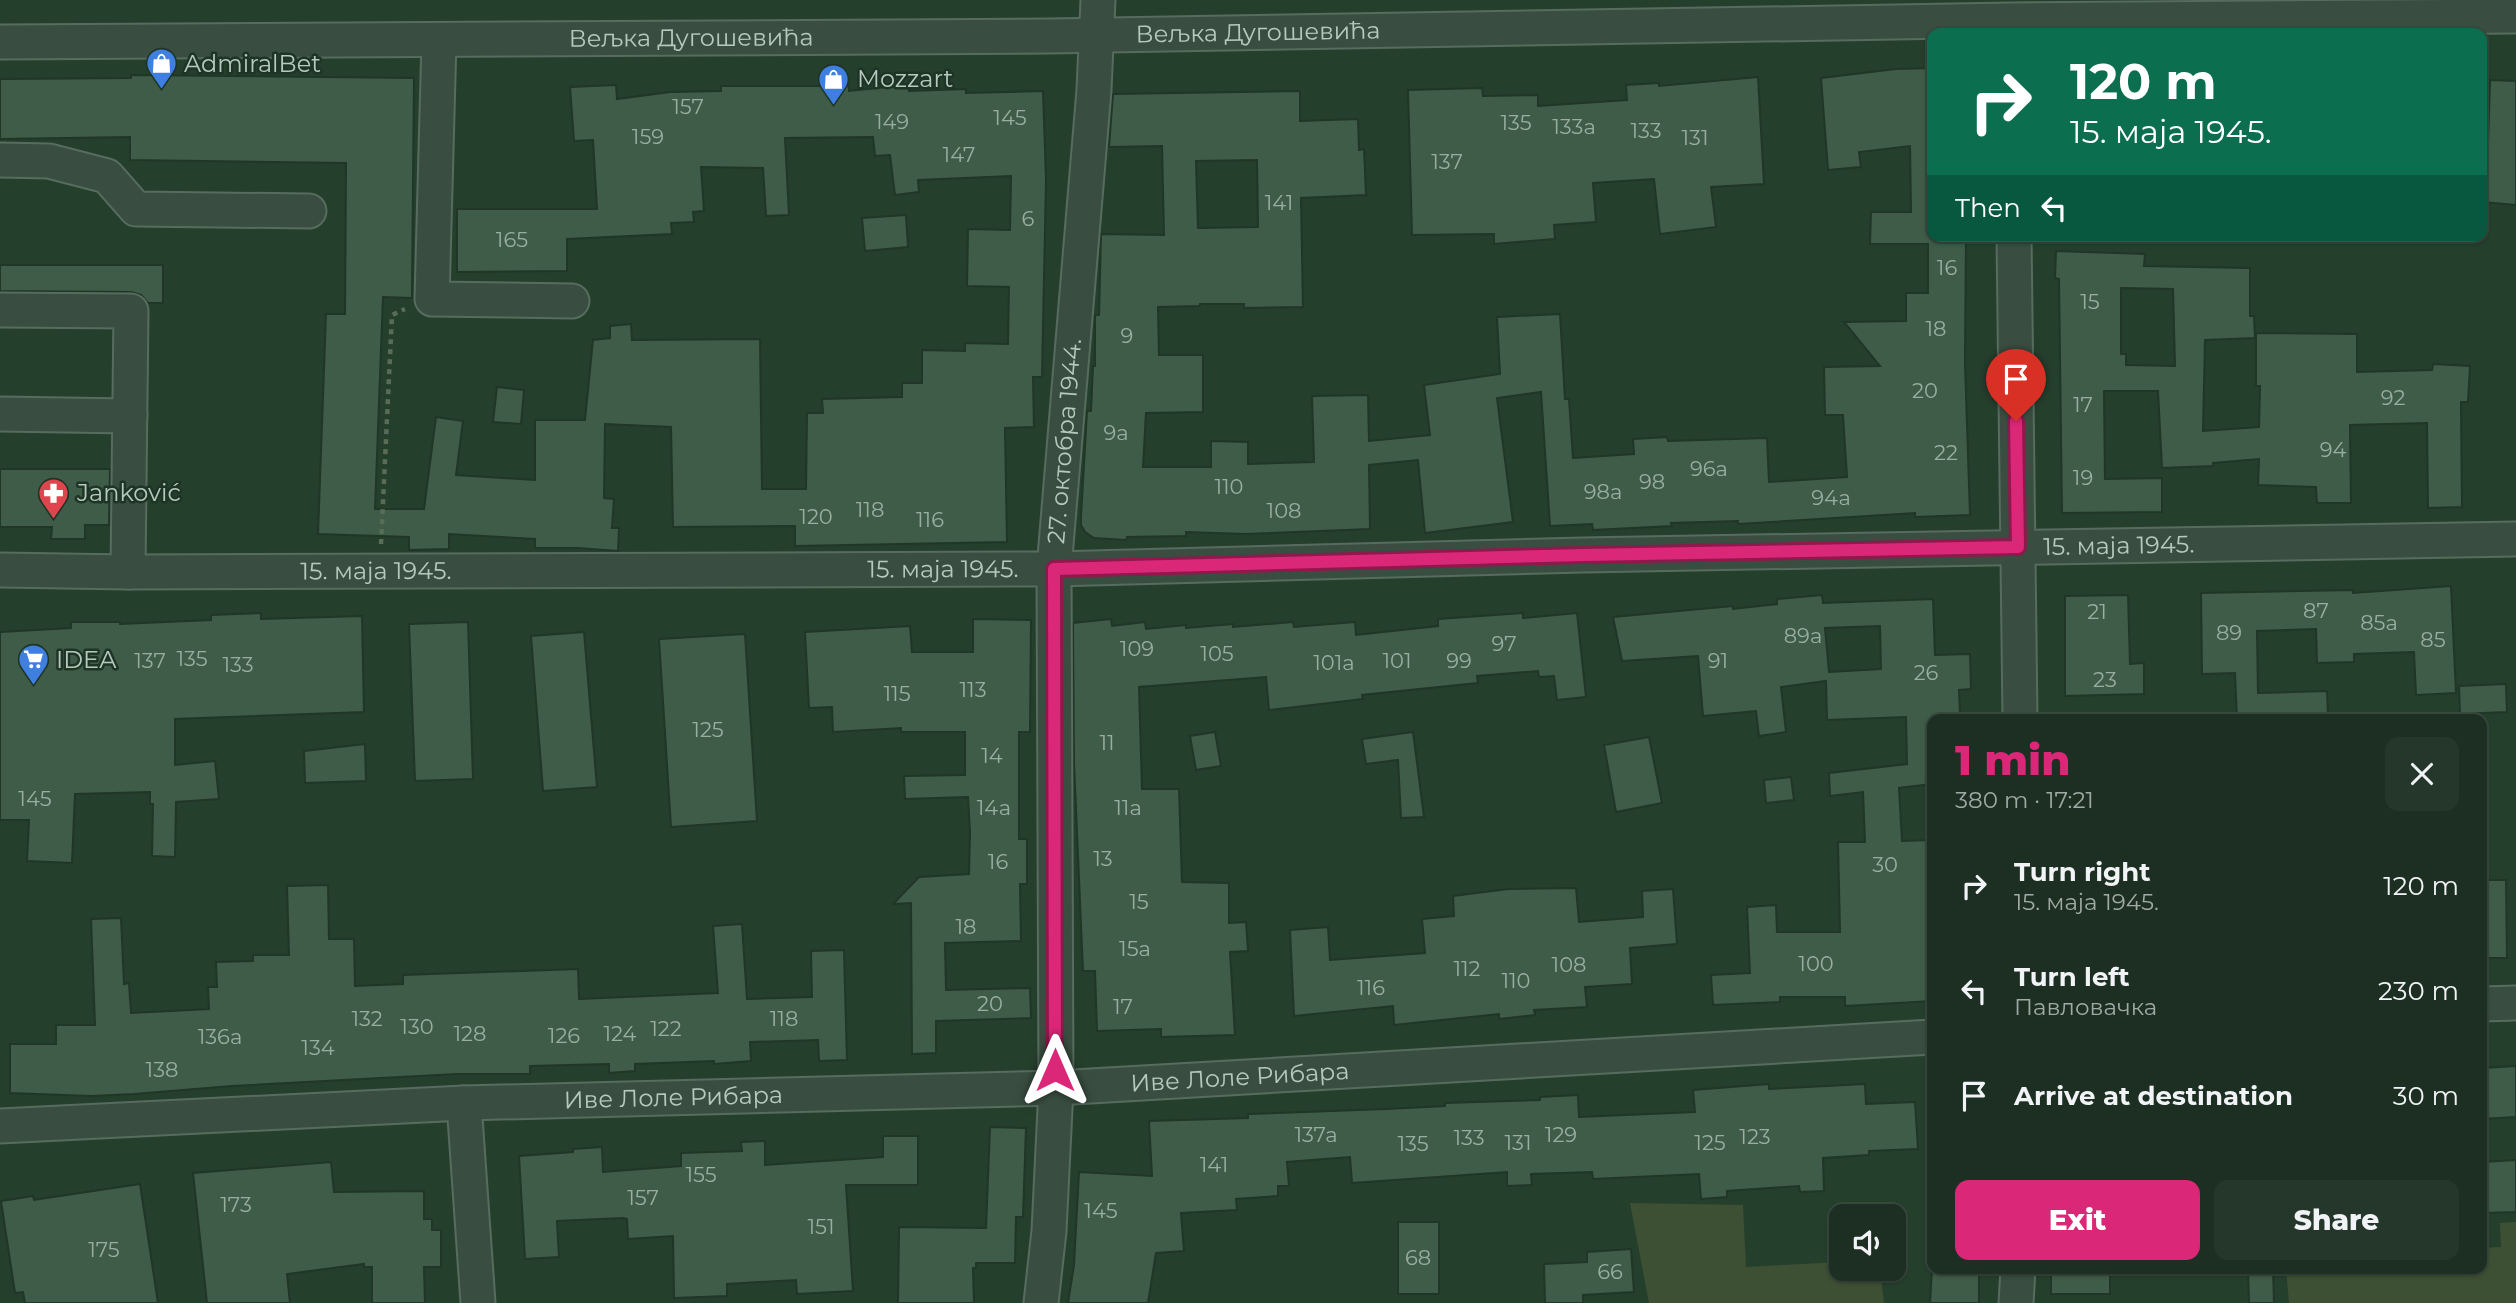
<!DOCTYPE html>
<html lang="en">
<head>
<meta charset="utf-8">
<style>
	body { margin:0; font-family:Montserrat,sans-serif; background:#25372a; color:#f1f3f6; height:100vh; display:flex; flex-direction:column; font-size:26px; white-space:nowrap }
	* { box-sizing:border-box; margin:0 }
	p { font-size:23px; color:#a0a9a5 }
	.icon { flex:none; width:38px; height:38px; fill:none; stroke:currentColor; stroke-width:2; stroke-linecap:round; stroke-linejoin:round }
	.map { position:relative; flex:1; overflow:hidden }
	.sheet { position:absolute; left:1927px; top:714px; width:560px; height:560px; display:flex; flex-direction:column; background:#1c2f22; border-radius:14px; box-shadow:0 2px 5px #0004,0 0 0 2px #3a4a40 }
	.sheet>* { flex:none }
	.hud { position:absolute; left:1927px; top:28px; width:560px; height:214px; border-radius:14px; box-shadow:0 2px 5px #0004,0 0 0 2px #3a4a40; background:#0b6e4f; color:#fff; overflow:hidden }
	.fabs { position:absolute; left:1829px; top:1204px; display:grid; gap:14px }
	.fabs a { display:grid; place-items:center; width:77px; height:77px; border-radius:14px; background:#1c2f22; box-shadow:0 2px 5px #0004,0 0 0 2px #3a4a40; font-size:35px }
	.pin { position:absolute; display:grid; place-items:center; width:60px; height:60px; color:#fff; margin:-72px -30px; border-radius:50% 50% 50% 0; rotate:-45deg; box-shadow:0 0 7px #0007 }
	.pin .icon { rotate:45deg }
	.me { position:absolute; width:77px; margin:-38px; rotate:0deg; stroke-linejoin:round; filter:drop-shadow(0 0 5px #0008) }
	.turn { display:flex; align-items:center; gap:24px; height:147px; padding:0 28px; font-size:32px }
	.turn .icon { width:91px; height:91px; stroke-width:2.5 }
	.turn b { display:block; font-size:49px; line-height:60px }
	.then { display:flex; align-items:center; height:66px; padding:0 28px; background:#0003; gap:14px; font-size:26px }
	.round { display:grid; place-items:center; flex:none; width:74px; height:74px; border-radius:14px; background:#25372a }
	.summary { display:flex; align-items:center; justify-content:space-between; height:119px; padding:0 28px }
	h1 { font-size:42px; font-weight:800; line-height:52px; color:#db2777 }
	.cta { display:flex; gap:14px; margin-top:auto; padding:14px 28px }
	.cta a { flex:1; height:80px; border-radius:14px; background:#db2777; color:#fff; font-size:28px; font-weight:800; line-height:80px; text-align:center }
	.cta a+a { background:#25372a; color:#f1f3f6 }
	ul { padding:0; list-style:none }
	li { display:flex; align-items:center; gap:21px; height:105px; padding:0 28px }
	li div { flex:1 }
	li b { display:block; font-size:26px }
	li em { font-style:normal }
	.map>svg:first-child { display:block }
</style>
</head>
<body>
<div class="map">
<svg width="2516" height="1303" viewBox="0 0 2516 1303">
	<rect width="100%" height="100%" fill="#253f2d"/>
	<!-- green -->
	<g fill="#3e5033">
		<path d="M1630,1203L1743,1205L1746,1267L1841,1262V1269H1880L1884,1303H1649Z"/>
		<path d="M2516,1222V1303H2289L2286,1269H2482V1248L2501,1247L2500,1223Z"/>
	</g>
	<!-- building -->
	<g fill="#3f5c48" stroke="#203627" stroke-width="2" fill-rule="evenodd">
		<path d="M1932,68V236H1966L1965,363L1970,515L1915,517V513L1738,524V521L1671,523L1672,526L1593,530L1592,524L1550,526L1541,392L1497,398L1513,522L1425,533L1418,460L1369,465L1370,529L1246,534L1186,532V536L1127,537L1126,540L1094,538L1085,532L1081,525V516L1087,411H1091L1093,366H1095V315H1099L1101,234L1164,235L1162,146L1109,147L1113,94L1300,91V121L1358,119L1359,150L1364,149L1366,195L1301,198L1303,307L1244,308V304H1200V306L1158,307L1159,355H1203V412L1146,413L1143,467H1211V441L1248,442V464L1314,462L1312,396L1368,395L1369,441L1430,435L1424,385L1500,374L1497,317L1560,314L1565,399H1569L1573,458L1634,454L1633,439L1667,437L1668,441L1767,438L1769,482L1847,477L1843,415H1825L1824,367L1880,366L1844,322L1906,321V293H1928V244H1870L1871,212H1911L1910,146L1859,152L1861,167L1828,170L1821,78L1896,69ZM1257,160L1258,227L1198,228L1196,161Z"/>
		<path d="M131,75L414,78L412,298L383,297L375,509H424L436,417L463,421L456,475L535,480V420H585L593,340L610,338V326L631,324L632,340L760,339L762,489H806L807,413H823L822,399L902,397V383H922V350L965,351V343L1008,344L1009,287L967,286L968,229L1010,230L1011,176L918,180L919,192L895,195L890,155L875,156L873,137L785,138L789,215L766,216L763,168L701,167L704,211L693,212L694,222L671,223L672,234L567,239V271L457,272V209H597L593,140L574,141L570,87L616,85L617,99L670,92L721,91V86H849V91L908,85L909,91L966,89V93L1043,91L1046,180L1042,377H1033L1034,427L1005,428L1007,542L795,546V526L673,527L671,427L605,424L604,498L614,499L612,528H619L618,551L578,548H535V539L449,534V549L409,550V537L318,534L326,314H345L346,163L130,160V137L0,139V79L131,78Z"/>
		<path d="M1758,77L1764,184L1711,187L1716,227L1660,234L1654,179L1593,183L1596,222L1554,225L1555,239L1494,244V234L1412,235L1408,90L1482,88L1483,96L1538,95V106L1627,100L1626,85L1659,83V86Z"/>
		<path d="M2490,80L2516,81V205L2482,202V172H2487Z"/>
		<path d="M906,215L908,247L865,251L862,218Z"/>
		<path d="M2056,251L2145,254L2144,266L2250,268V316H2254L2255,338L2205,340L2203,431L2259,427L2260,386H2256V333L2357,334V372L2432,370L2433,364L2470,366L2468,402H2461L2462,507L2428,508L2427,423L2350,425L2351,503H2317L2316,487L2258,485L2259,459L2213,463V466L2162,468L2158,391H2104L2105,479L2162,478V512L2062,513L2059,279L2055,278ZM2121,288L2173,289L2175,366L2126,365V354H2121Z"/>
		<path d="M0,265H163V303H148L141,295L131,292L0,291Z"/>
		<path d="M497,387L524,390L521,424L493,422Z"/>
		<path d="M0,469H110L109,525H85V539H51L52,527H0Z"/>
		<path d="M2451,586L2456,693L2416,695L2414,652L2354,654V662L2317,663L2316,629L2257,631L2258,693L2327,691L2328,717L2237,719L2235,673L2202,674L2201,593L2353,590V593Z"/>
		<path d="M1822,595L1823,603L1933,599L1935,655L1970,654L1971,689L1959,690L1960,715L1932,716V784L1899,788L1902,841L1932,840V1001L1845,1006V997H1780V1002L1713,1005L1711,975L1750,973L1747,907L1776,905L1777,932H1840L1838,842H1865L1863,792L1830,796L1829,773L1907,764L1906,717L1827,720L1826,681L1781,687L1786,732L1759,736L1756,711L1703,716L1698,656L1622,661L1613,617L1733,606V609L1777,604V599ZM1880,626L1881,669L1829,672L1825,628Z"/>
		<path d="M2128,595L2130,664L2144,663V694L2065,696V596Z"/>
		<path d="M261,613V619L362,616L364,712L175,719V765L215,761L219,799L176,802L175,857L152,856L153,804H150V792L75,794L72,863L27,861L29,820H0V632L71,628V622H120V624L211,620V615Z"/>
		<path d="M1523,613V618L1577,613L1586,697L1557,700L1554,676L1539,677L1538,671L1477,676L1478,683L1362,695L1363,699L1269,710L1266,677L1139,687L1142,789H1179L1182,882L1229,883V923L1246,922L1248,951L1230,952L1235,1035L1161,1037V1029L1097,1031L1095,971H1083L1074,763L1073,623L1111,619L1112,626L1145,622L1146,629L1186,625V628L1233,624V627L1293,622L1294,627L1355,622L1356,635L1438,626V619Z"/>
		<path d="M973,619L1031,620L1030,732H1019V839H1027V884H1020L1021,941L945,943L946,990L1030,988L1031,1018L936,1021V1053L912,1054L911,903L893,904L919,877L969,874L970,832L968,797L905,799L904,776L965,775V732H901V728L833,732L832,707L809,708L805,632L910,626L912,652H973Z"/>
		<path d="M468,622L473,779L415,781L409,624Z"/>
		<path d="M584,632L597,787L543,791L531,636Z"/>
		<path d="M745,634L757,821L671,827L659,639Z"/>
		<path d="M2506,684L2507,712L2460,714L2459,686Z"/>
		<path d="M1215,732L1221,766L1196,770L1190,736Z"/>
		<path d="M1413,732L1424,817L1401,818L1398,760L1366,764L1362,739Z"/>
		<path d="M1649,737L1662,803L1616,812L1604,745Z"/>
		<path d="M365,744L366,781L305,783L304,751Z"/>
		<path d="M1791,777L1794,800L1766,803L1764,780Z"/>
		<path d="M2482,880H2506L2507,958H2482Z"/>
		<path d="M328,885L329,939H354L355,986L403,984V975L578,969L579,999L718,993L713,926L742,924L747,999L812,997L811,951L844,950L847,1060L819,1061L818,1040L750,1042L751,1061L714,1064V1061L635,1064V1071L609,1073V1064L530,1066V1074H457L232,1086L134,1094L91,1096L10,1093V1044H56V1025H95L91,919L121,918L124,984L129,983L131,1013L209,1009L208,987H217L216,962L253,961V955H289L287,886Z"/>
		<path d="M1576,888L1579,922L1643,917L1642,891L1673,889L1677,944L1630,948L1632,984L1585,987L1587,1007L1534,1010L1535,1015L1499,1019V1014L1394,1025L1393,1006L1294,1016L1290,930L1328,927L1330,960L1425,953L1422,919L1454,916L1453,896L1508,889Z"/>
		<path d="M2516,1066V1117L2482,1119V1068Z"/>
		<path d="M1769,1084V1089L1865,1084L1866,1104L1915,1102L1918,1149L1869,1151V1155L1823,1158L1824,1191L1800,1192L1799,1186L1727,1191V1197L1701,1199L1699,1174L1593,1179L1592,1172L1531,1174L1532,1185L1507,1186V1172L1352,1183L1350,1157L1287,1162L1289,1186H1278V1196L1236,1199L1237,1210L1181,1213L1184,1251L1156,1253L1148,1303H1068L1074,1265L1079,1172L1152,1176L1149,1121L1248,1118V1114L1386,1109L1445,1106V1103L1540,1100V1097L1578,1095L1579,1117L1695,1112L1693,1090Z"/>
		<path d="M990,1127L1026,1128L1023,1217H1016L1015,1263H976V1268H973L974,1303H898L899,1227L986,1228Z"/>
		<path d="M883,1136H918V1185H846L853,1291L797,1294L796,1280L727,1284V1296L674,1298L673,1236L628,1239L627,1219L623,1218L557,1221L559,1257L525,1259L519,1156L573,1152V1149L602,1147L603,1172L681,1166V1153L742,1151L741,1142L765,1141V1165L883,1157Z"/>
		<path d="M2516,1160V1212L2482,1213V1162Z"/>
		<path d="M331,1162L334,1192L424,1191V1219H432V1230H441V1267H424L425,1303H372V1267H364V1264L287,1274L290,1303H207L193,1173Z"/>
		<path d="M140,1184L158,1303H25L23,1292L15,1293L1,1201L33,1196L34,1200Z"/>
		<rect x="1398" y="1222" width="41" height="72"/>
		<path d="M1631,1249L1634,1292L1583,1295V1303H1545L1544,1264L1587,1262V1252Z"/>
		<path d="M1932,1269H1979V1303H1930Z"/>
		<rect x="2051" y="1269" width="59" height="25"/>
		<path d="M2248,1269H2273L2274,1303H2249Z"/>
	</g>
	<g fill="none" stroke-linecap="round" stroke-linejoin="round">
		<defs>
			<g id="minor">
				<path d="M439,40L432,299L572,301"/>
				<path id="s1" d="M0,42L1049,36L2012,20L2516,16"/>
				<path d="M0,160L49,161L107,176L136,209L309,211"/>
				<path d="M2014,236L2020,719"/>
				<path d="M0,310L131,311L128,572"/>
				<path d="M0,414L130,416"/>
				<path id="s2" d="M0,570L128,572L1054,569L1583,555L2516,539"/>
				<path d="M2482,1004L2516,1003"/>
				<path d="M464,1103L478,1303"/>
				<path id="s3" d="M0,1126L464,1103L1056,1088L1932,1037"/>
				<path id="s4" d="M1041,1303L1049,1231L1056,1088L1054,569L1094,90L1098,0"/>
				<path d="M2016,1303L2018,1269"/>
			</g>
		</defs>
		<!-- minor casing -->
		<use href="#minor" stroke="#576c5e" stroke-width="37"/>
		<!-- path -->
		<path stroke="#586c56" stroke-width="4.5" stroke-dasharray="5 5" stroke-linecap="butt" d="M381,544L392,315L405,309"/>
		<!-- minor -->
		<use href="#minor" stroke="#394e40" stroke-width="33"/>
	</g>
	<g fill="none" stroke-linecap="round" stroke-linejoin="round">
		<defs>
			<path id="route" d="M1055,1070L1054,569L1583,555L2018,547L2016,421"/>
		</defs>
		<!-- route casing -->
		<use href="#route" stroke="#8e194d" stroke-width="18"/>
		<!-- route -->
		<use href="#route" stroke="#db2777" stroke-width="12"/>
	</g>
	<!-- icons -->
	<defs>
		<symbol id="shop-pin" viewBox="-11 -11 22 30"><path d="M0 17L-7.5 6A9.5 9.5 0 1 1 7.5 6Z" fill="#3f7fe0" stroke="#1e3425"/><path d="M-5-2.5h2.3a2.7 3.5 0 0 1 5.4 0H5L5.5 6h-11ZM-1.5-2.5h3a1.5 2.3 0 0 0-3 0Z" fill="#fff"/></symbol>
		<symbol id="pharmacy-pin" viewBox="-11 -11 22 30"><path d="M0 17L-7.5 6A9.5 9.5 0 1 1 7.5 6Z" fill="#e0444e" stroke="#1e3425"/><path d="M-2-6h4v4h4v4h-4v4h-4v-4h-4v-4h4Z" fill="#fff"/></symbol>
		<symbol id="supermarket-pin" viewBox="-11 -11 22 30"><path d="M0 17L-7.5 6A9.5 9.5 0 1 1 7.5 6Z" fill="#3f7fe0" stroke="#1e3425"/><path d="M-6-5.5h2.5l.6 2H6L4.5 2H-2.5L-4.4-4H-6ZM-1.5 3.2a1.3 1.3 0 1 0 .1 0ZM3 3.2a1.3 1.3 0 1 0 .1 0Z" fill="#fff"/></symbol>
	</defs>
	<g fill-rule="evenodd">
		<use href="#shop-pin" x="144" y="46" width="35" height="47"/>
		<use href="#shop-pin" x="816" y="62" width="35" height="47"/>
		<use href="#pharmacy-pin" x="36" y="476" width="35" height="47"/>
		<use href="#supermarket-pin" x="16" y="642" width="35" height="47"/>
	</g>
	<g text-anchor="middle" stroke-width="5" stroke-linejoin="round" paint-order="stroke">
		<!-- number labels -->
		<g font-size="21" fill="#98ae9f">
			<text x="688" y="114">157</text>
			<text x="1010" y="125">145</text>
			<text x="892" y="129">149</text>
			<text x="1516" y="130">135</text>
			<text x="1574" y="134">133a</text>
			<text x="1646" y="138">133</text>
			<text x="648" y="144">159</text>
			<text x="1695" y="145">131</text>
			<text x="959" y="162">147</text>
			<text x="1447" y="169">137</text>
			<text x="1279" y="210">141</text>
			<text x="1028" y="226">6</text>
			<text x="512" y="247">165</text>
			<text x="1947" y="275">16</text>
			<text x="2090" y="309">15</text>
			<text x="1936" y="336">18</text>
			<text x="1127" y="343">9</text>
			<text x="1925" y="398">20</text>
			<text x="2393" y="405">92</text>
			<text x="2083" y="412">17</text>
			<text x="1116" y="440">9a</text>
			<text x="2333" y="457">94</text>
			<text x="1946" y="460">22</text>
			<text x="1709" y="476">96a</text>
			<text x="2083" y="485">19</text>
			<text x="1652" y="489">98</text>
			<text x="1229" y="494">110</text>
			<text x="1603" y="499">98a</text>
			<text x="1831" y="505">94a</text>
			<text x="870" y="517">118</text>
			<text x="1284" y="518">108</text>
			<text x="816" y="524">120</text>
			<text x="930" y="527">116</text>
			<text x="2316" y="618">87</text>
			<text x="2097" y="619">21</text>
			<text x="2379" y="630">85a</text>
			<text x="2229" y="640">89</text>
			<text x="1803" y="643">89a</text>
			<text x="2433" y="647">85</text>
			<text x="1504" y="651">97</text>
			<text x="1137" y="656">109</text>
			<text x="1217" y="661">105</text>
			<text x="192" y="666">135</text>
			<text x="150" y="668">137</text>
			<text x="1397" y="668">101</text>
			<text x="1459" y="668">99</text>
			<text x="1718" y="668">91</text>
			<text x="1334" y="670">101a</text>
			<text x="238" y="672">133</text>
			<text x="1926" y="680">26</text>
			<text x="2105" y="687">23</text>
			<text x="973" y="697">113</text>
			<text x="897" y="701">115</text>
			<text x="708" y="737">125</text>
			<text x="1107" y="750">11</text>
			<text x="992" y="763">14</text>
			<text x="35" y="806">145</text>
			<text x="994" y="815">14a</text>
			<text x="1128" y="815">11a</text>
			<text x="1103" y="866">13</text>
			<text x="998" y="869">16</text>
			<text x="1885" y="872">30</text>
			<text x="1139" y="909">15</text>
			<text x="966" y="934">18</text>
			<text x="1135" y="956">15a</text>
			<text x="1816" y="971">100</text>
			<text x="1569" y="972">108</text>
			<text x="1467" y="976">112</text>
			<text x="1516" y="988">110</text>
			<text x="1371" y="995">116</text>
			<text x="990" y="1011">20</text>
			<text x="1123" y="1014">17</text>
			<text x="367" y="1026">132</text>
			<text x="784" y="1026">118</text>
			<text x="417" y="1034">130</text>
			<text x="666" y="1036">122</text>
			<text x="470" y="1041">128</text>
			<text x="620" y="1041">124</text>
			<text x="564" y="1043">126</text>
			<text x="220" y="1044">136a</text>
			<text x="318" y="1055">134</text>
			<text x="162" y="1077">138</text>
			<text x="1316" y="1142">137a</text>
			<text x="1561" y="1142">129</text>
			<text x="1755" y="1144">123</text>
			<text x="1469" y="1145">133</text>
			<text x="1518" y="1150">131</text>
			<text x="1710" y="1150">125</text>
			<text x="1413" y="1151">135</text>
			<text x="1214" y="1172">141</text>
			<text x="701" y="1182">155</text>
			<text x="643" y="1205">157</text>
			<text x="236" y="1212">173</text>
			<text x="1101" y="1218">145</text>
			<text x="821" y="1234">151</text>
			<text x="104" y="1257">175</text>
			<text x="1418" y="1265">68</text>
			<text x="1610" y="1279">66</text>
		</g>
		<!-- street labels -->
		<g font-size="24" fill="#b5c9bc" stroke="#1e3425">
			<text dy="8" stroke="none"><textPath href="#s1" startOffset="1258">Вељка Дугошевића</textPath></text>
			<text dy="8" stroke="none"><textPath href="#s1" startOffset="691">Вељка Дугошевића</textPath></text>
			<text dy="8" stroke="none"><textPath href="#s4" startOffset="863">27. октобра 1944.</textPath></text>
			<text dy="8" stroke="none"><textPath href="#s2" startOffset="2119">15. маја 1945.</textPath></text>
			<text dy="8" stroke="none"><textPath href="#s2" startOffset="943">15. маја 1945.</textPath></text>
			<text dy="8" stroke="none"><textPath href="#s2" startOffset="376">15. маја 1945.</textPath></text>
			<text dy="8" stroke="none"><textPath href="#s3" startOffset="1241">Иве Лоле Рибара</textPath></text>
			<text dy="8" stroke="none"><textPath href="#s3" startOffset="674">Иве Лоле Рибара</textPath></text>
		</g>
		<!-- poi labels -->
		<g font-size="24" fill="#b5c9bc" stroke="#1e3425" text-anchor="start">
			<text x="184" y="72">AdmiralBet</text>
			<text x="857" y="87">Mozzart</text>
			<text x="77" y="501">Janković</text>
			<text x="56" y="668">IDEA</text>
		</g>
	</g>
</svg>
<div class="fabs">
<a><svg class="icon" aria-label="sound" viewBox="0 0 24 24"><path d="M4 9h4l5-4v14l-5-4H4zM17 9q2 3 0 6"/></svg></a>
</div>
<div class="pin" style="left:2016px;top:421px;background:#d93025"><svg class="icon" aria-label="arrive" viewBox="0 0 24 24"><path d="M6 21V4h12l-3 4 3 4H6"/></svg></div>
<svg class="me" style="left:1055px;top:1070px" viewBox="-20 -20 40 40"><path d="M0-17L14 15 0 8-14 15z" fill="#db2777" stroke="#fff" stroke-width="4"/></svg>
<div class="hud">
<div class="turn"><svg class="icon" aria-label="right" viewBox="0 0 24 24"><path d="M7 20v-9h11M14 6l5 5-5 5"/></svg><div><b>120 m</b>15. маја 1945.</div></div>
<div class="then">Then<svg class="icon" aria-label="left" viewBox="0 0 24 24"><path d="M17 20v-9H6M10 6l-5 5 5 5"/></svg></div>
</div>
<section class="sheet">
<div class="summary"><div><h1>1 min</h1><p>380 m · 17:21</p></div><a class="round"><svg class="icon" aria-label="close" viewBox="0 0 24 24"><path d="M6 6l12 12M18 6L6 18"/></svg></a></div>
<ul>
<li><svg class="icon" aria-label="right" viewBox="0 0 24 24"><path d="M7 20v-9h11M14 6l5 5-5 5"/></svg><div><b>Turn right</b><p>15. маја 1945.</p></div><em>120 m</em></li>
<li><svg class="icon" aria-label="left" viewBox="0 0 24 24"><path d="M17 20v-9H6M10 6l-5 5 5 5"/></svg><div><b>Turn left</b><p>Павловачка</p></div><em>230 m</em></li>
<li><svg class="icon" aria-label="arrive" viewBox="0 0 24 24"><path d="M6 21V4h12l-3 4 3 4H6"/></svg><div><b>Arrive at destination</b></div><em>30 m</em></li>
</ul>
<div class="cta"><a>Exit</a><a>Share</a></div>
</section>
</div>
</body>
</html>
